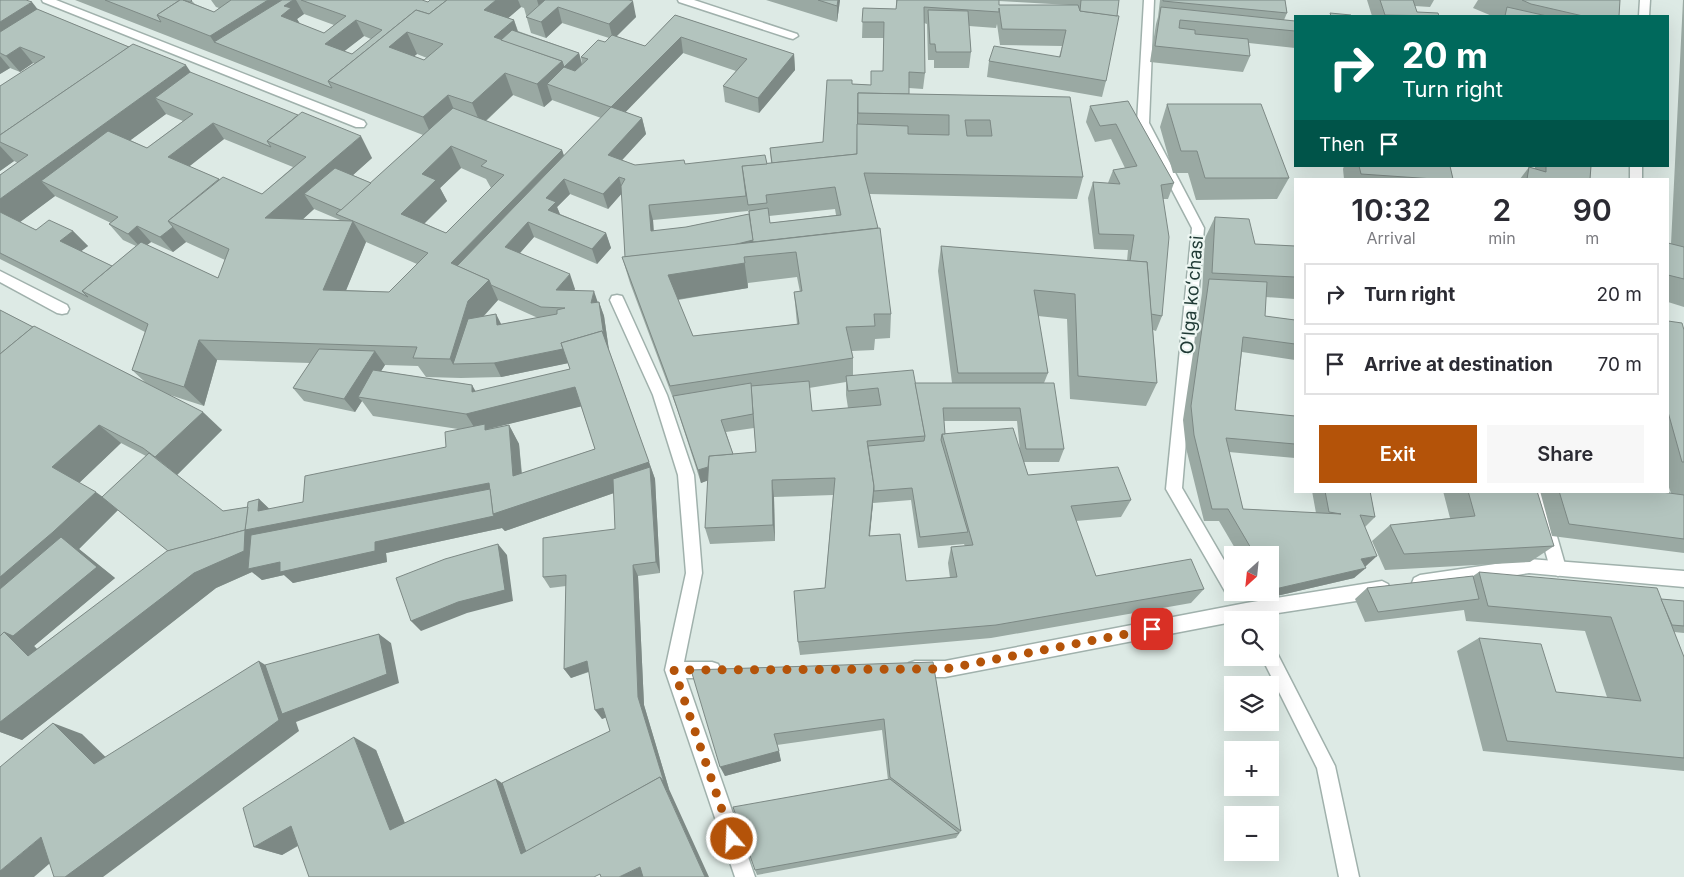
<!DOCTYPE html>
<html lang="en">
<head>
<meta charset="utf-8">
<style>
	body { margin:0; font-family:Inter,sans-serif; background:#f7f7f7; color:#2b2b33; height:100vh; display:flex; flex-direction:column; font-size:19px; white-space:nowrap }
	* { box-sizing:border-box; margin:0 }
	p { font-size:16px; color:#7c7c81 }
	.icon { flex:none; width:28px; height:28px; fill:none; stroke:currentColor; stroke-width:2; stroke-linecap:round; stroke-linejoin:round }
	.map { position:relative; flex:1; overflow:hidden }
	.side { position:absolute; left:1294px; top:178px; width:375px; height:315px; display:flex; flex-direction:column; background:#fff; border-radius:0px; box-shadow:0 5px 20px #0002 }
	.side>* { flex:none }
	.top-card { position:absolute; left:1294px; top:15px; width:375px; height:152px; border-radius:0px; box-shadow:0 5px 20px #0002; background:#00695c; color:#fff; overflow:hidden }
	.needle { width:32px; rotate:207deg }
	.fabs { position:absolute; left:1224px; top:546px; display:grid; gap:10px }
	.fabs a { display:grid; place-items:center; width:55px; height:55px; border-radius:0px; background:#fff; box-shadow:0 5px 20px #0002; font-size:25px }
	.pin { position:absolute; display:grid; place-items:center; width:42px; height:42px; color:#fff; margin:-21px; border-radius:10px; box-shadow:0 2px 8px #0006 }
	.me { position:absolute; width:55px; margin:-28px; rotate:341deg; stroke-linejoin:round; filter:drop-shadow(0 0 4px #0008) }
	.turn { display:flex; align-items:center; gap:18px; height:105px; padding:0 25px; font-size:22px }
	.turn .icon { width:65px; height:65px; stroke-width:2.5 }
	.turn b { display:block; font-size:35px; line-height:42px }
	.then { display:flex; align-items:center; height:48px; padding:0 25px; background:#0003; gap:10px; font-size:19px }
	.eta { display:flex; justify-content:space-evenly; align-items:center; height:85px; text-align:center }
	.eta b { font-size:30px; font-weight:600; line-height:35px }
	.button { display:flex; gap:10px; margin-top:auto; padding:10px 25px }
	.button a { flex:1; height:58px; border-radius:0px; background:#b45309; color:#fff; font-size:20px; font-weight:600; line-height:58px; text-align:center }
	.button a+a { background:#f7f7f7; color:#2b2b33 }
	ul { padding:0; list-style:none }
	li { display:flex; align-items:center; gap:15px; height:62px; margin:0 10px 8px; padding:0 15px; border:2px solid #e1e1e2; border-radius:0px }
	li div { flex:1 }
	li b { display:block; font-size:19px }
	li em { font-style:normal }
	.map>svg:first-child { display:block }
</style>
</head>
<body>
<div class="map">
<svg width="1684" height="877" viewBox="0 0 1684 877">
	<rect width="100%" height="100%" fill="#ddeae5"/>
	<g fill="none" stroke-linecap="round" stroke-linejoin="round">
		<defs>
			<path id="lane" d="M1528,491H1544L1566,568L1564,573L1558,576L1552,573L1550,568Z"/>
			<g id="street">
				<path d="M42,0H56L364,121L366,124L364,127H356L43,2Z"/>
				<path d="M678,0H694L797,34L798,36L793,39L789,38L679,2Z"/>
				<path d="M1144,0H1154L1149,123L1204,228L1182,488L1232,574V592H1238L1232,596L1226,593L1166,489L1192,228L1137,123Z"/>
				<path d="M1640,0H1650L1649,16H1639Z"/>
				<rect x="1630" y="166" width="12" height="13"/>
				<path d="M0,271L67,305L69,309L67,313L62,314L57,313L0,282Z"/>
				<path d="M617,295L622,296L624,300L667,395L694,475L702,573L684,662H712L718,664L721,670L718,676L712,678H686L755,877H735L665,670L686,573L678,475L653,395L610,300L612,296Z"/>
				<path d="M1529,559L1684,571V587L1529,573L1420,591L1414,588L1412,583L1414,578L1420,575Z"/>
				<path d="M1382,581L1388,584L1390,589L1388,594L1382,597L1232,620V622L945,677H915L909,675L906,669L909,663L915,661H945L1246,603Z"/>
				<path d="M1270,649L1276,651L1335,766L1359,877H1339L1317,768L1262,658H1270Z"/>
			</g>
		</defs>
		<!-- lane casing -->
		<use href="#lane" stroke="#a0b1ac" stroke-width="3"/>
		<!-- street casing -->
		<use href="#street" stroke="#a0b1ac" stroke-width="3"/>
		<!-- lane -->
		<use href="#lane" fill="#fff" fill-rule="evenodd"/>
		<!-- street -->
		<use href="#street" fill="#fff" fill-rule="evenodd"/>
	</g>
	<!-- wall -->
	<g fill="#9aa9a3" fill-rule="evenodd">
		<path d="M0,0L37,9L190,72L372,158L353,175L371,183L423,135L75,0H191L195,4L214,12L219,8L216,7L211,0H422L428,2L430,0H629L636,17L616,36L645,46L675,15L794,54L795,70L759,113L725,102L723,86L736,71L683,53L625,112L642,118L646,134L622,160L635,165L771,163L770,148L823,142L852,84L871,85L883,71L884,38H862L863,8L896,9V0H1119L1106,81L1102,97L987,77L989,61L1059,57L1062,46L1000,45L997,24L996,28L969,26L971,52L969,68H934V60H928L927,24L924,23L925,73L923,89L909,88V94L1070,97L1083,177L1077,199L870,194L891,314L890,338L875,339L874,350L852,351L853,358V375L915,383H952L938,271L941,246L1127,261L1128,250L1094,249L1088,198L1093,182L1108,183L1113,170L1125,168L1111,139L1095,142L1086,122L1090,106L1128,101L1174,183L1168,199H1163L1162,316L1156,331L1153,330L1157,383L1146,406L1070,399L1067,319L1038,316L1048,373L1044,383L1064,449L1059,462H1024L1028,475L1131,500L1121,517L1076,521L1096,576L1204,589L1191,603L991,638L800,655L798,642L825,588L833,495L774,497L775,541L710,544L705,528L708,480L701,483L677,409L630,283L622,257H625L622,193L608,209L570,194L557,207L560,214L606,233L611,248L597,264L534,237L520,253L575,289L574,291L598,302H599L604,316L609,350L655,479L660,573L638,576L644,705L669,789L298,846L282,855L254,847L376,750L405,823L496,779L502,783L610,731L606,717L602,719L589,672L571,678L564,669L566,586L550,588L543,577L615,529L614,493L505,531L502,528L386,553L387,562L293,583L284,575L262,580L252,572L216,588L22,740L0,732V310L33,327L145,382L132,370L145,332L0,259V175L18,163L14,161L0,171V86L35,64L33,63L20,72L10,68L0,74ZM999,1L1017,2L1069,5H999ZM521,7L524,8L531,33L546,38L562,23L609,38L605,42L581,57L582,64L579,53L518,31L514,20L508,18ZM304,14L334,25L324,33L300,24L297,19ZM364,36L371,39L352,54L344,51ZM417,54L427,58L424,60L414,56ZM513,95L544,107L552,100L601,118L564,156L562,150L486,121ZM166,114L183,121L147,148L130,140ZM224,139L293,167L262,194L219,179L189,166ZM461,168L486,179L491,188L446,233L424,223L447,201L440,188ZM55,196L111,223L109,224L123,240L136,246L112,266L81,251L88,246L73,231L36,230L20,222ZM314,209L340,220L303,219ZM748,209L749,214L686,227L654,231L653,220L748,211ZM835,209L836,215L770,223L769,216ZM151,242L173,252L186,242L225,260L218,278L147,245ZM366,242L417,264L389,292L346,290ZM797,277L800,292H794L797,324L693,336L678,300L748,288V283ZM498,300L538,318L501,324L496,314L484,316ZM217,360L310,363L293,388L304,401L355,412L362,401L373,416L458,429L446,447L303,502L269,509L259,499L248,507L223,511L177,475L222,430L170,395L204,406ZM568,363L570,369L475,392L472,385L381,371L385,365L418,366L426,377L461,378L501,377ZM846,382V395L848,408L812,411L809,388ZM581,406L595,449L522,473L519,444L509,425L488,429ZM944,421H1017L1020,451L945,434ZM754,428L756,452L733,454L726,432ZM121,443L146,456L102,497L79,483ZM911,500L918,548L964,544L965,546L951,547L948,563L950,578L906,581L870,536L873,503ZM118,510L168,551L37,649L34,646L115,578L79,549Z"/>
		<path d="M766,0H840L837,22Z"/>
		<path d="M1160,0H1285L1287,13L1284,20L1295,21V48L1249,43L1250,56L1243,72L1150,62L1156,24L1158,17Z"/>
		<path d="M1367,0H1434L1430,7L1415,6L1417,12L1439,16H1372Z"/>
		<path d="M1478,0H1620L1619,16H1492L1473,8Z"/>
		<path d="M1683,0H1684V307L1668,302V243L1671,244Z"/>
		<path d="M1167,104L1289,178L1277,199L1196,200L1188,173H1173L1160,127Z"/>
		<path d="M1344,166H1450L1453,179H1344L1343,169Z"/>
		<path d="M1535,166H1591L1590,179H1520L1529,167L1535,169Z"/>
		<path d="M1215,217L1255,244L1295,246V299L1266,297L1265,316L1295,320V360L1242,352L1235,410L1295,416V458L1229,452L1243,509L1316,513L1312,491H1370L1375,517L1365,527V566L1354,578L1264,599L1261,592H1270V555H1239L1219,521H1204L1186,448L1183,420L1202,293L1205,238Z"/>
		<path d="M1668,321L1684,330V553L1552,536L1540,491H1654L1671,493L1668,485Z"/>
		<path d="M1443,491H1537L1554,546L1530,562L1385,570L1372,541L1390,525L1450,518Z"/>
		<path d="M1479,572L1661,599L1684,601V633L1674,632L1684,657V771L1483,751L1457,651L1479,638L1556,692L1607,697L1585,631L1466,621L1464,610L1365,622L1355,599L1367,588L1473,576Z"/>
		<path d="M933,662L961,831L956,838L757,875L755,870L888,780L882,730L777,745L781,761L725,776L691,670Z"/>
	</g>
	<!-- shaded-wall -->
	<g fill="#7d8985">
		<path d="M268,0H296L304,14L297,19L300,24L214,42L210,36Z"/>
		<path d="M496,0H518L521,7L492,32L484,10Z"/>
		<path d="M537,0H568L558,7L562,23L546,38L541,22L543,20Z"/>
		<path d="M838,0H840L837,22V6Z"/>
		<path d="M633,1L636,17L613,40L609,24Z"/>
		<path d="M32,2L50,25L0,53V22Z"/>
		<path d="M419,16L407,32L417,54L399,69L336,84Z"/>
		<path d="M356,20L364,36L333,60L325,44Z"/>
		<path d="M514,20L521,42L513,50L494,37Z"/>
		<path d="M681,37L683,53L615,123L611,107Z"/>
		<path d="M20,47L33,63L20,72L6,56Z"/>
		<path d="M579,53L583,69L547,84L552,100L544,107L537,84L562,61Z"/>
		<path d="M794,54L795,70L759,113L758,98Z"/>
		<path d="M0,56L10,68L0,74Z"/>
		<path d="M186,65L201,88L155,98L166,114L62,191L41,181L55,196L0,237V199Z"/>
		<path d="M505,73L513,95L481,125L472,103Z"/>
		<path d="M448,95L457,117L433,139L423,117Z"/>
		<path d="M642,118L646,134L612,171L608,155Z"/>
		<path d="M213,123L224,139L181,173L168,157Z"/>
		<path d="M361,136L372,158L323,202L304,194L314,209L280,240L265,218Z"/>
		<path d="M0,146L14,161L0,171Z"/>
		<path d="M451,146L461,168L440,188L447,201L413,235L401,214L422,174Z"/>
		<path d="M562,150L569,171L469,276L451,263Z"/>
		<path d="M619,177L623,192L608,209L603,194Z"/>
		<path d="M564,179L570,194L557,207L561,217L548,210L546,198Z"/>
		<path d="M649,205L653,220L654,246L651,231Z"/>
		<path d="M353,221L366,242L338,310L323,290Z"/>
		<path d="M528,222L534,237L512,262L505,247Z"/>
		<path d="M137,226L151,242L142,249L128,234Z"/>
		<path d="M173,227L186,242L173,252L160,237Z"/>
		<path d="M73,231L88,246L75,256L60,241Z"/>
		<path d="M606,233L611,248L597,264L592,249Z"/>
		<path d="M753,240L754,255L626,268Z"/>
		<path d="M744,258L748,288L674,300L668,275Z"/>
		<path d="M570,274L575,289L562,304L556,290Z"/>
		<path d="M489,280L498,300L479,321L453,364L450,359L468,301Z"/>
		<path d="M594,291L599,306L591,303Z"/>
		<path d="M599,302L604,316L609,351L569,363L501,377L494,363Z"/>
		<path d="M496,314L503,328L497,325Z"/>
		<path d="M199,340L217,360L204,406L184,387Z"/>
		<path d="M375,351L385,365L364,398L358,397L362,401L355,412L344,399Z"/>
		<path d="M472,385L483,404L575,387L583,406L488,429L496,442L477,432L466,414L472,392Z"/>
		<path d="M203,412L222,430L177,475L155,457Z"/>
		<path d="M99,425L121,443L77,485L52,467Z"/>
		<path d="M509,425L519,444L523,493L513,476Z"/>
		<path d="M649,462L655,479L660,573L656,562L651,480L505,531L502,528L386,553L387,562L293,583L284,575L262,580L252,572L216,588L22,740L0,732V722L245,530L259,499L277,516L489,483Z"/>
		<path d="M709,467L712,479L701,483L698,470Z"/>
		<path d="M772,480L774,497L775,541L773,525Z"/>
		<path d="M874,486L873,503L868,552L869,536Z"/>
		<path d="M96,492L119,509L79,549L115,578L34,646L56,668L28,656L4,632L0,616V577Z"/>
		<path d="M498,544L507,555L513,601L467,613L421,631L411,621Z"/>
		<path d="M1377,556L1365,567L1361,559Z"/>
		<path d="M633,565L638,576L644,705L669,789L709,877H705L666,790L537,862L521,854L496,779L512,790L534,854L663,783L660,777L664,782L638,697Z"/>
		<path d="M1366,568L1354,578L1264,599L1275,589Z"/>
		<path d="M379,634L391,643L399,683L296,722L299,731L103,877H65L259,661L280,674Z"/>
		<path d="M587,661L593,670L571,678L564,669Z"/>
		<path d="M603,708L610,716L602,719L595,710Z"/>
		<path d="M53,723L82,734L122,773L94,764Z"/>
		<path d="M354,737L376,750L411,839L390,830Z"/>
		<path d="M779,751L781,761L725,776L720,767Z"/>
		<path d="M291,826L316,835L282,855L254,847Z"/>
		<path d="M41,837L72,844L34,877H0V871Z"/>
		<path d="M640,867L645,877H619Z"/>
	</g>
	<!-- building -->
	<g fill="#b3c4be" stroke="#7d8985" fill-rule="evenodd">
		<path d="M0,0H26L32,2L0,22Z"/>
		<path d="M105,0H180L157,15L161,22Z"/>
		<path d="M180,0H183L214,12L231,0H268L210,36L157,15Z"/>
		<path d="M183,0H191L192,1L190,2Z"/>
		<path d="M282,0H293L284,6L291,8L281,16L324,33L346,16L301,0H422L428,2L430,0H447L429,14L416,10L328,81L332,88L214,42ZM356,20L382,30L352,54L325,44Z"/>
		<path d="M447,0H496L484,10L514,20L494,37L562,61L537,84L505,73L472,103L448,95L423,117L328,81L416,10L429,14ZM407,32L443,44L424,60L389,47Z"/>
		<path d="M545,0H629L633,1L609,24L558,7L541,22L526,17Z"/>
		<path d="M818,0H838L837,6Z"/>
		<path d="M897,0H999V5H1078L1080,11L1119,16L1106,81L989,61L994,46L1060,57L1066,30L1002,29L999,8V12L924,7L925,73L909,72V94L858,93L857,154L772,163L770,148L823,142L827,80H852V84L871,85V71H883L884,22H862L863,8L896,9Z"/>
		<path d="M1081,0H1119L1117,16L1080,11Z"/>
		<path d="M1163,0H1285L1287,13L1163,1Z"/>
		<path d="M1380,0H1413L1417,12L1438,13L1439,16L1385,15Z"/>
		<path d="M1522,0H1620L1619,16H1583L1531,4Z"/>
		<path d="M1161,7L1295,21V31L1180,20L1179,28L1195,30V34L1248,39L1250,56L1155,46Z"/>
		<path d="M1507,7L1547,16H1505Z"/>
		<path d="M37,9L129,47L0,135V86L45,57L20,47L6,56L0,53V32Z"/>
		<path d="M928,10L968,11L971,52H936L935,44H930Z"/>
		<path d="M1330,13L1351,15L1352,16H1331Z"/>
		<path d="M675,15L794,54L758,98L723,86L747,59L681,37L611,107L547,84L564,67L575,71L588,59L581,57L598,40L605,42L612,35L645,46Z"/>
		<path d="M512,30L579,53L564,67L562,61L501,40Z"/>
		<path d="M133,44L186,65L0,199V175L28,155L0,142V135Z"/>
		<path d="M190,72L298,115L267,141L271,147L213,123L168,157L219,179L168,221L173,227L160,237L137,226L128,234L109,224L118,217L41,181L108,131L147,148L193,114L155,98Z"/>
		<path d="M858,93L1070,97L1083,177L864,173L878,228L753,242L749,211L768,208L770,223L841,215L835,187L766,195L767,203L748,205L742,166L857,154V124L908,126V134L949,135V115L858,113ZM965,120H990L992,136H967Z"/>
		<path d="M1128,101L1174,183L1161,185L1169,237L1162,316L1151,314L1147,262L1130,261L1134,235L1099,234L1093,182L1120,184L1113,170L1137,166L1116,124L1100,126L1090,106Z"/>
		<path d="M1167,104H1261L1289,178H1205L1197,151H1181Z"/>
		<path d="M611,107L642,118L608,155L635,165L684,160L685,164L765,155L767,164L742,166L746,196L649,205L651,231L686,227L749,214L753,240L733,245L625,257L621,186L625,179L619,177L603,194L564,179L546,198L556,202L548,210L606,233L592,249L528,222L505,247L570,274L556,290L594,291L591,303L599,302L604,337L602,331L561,343L563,349L494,363L453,364L468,319L496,314L497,325L557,314V310L565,308L541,307L491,285L489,280L457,266Z"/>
		<path d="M453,108L562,150L451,263L489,280L468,301L450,359L413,358L417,347L199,340L184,387L132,370L148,324L82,291L141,242L218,278L229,249L168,221L223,177L262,194L306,157L267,141L302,112L361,136L265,218L353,221L336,214ZM451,146L487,161L481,166L504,175L446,233L401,214L436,180L422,174ZM353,221L428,253L389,292L323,290Z"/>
		<path d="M1359,166H1450L1453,179H1434L1361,174Z"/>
		<path d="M1546,166H1591L1590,179H1527L1529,167L1546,172Z"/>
		<path d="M335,168L371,183L341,210L304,194Z"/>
		<path d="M0,212L36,230L49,220L73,231L60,241L112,266L82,291L88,297L0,253Z"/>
		<path d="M1215,217L1249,219L1255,244L1295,246V277L1212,273Z"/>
		<path d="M880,228L891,314H874L875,326L846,327L853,358L670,386L622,257ZM796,252L802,291L794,292L799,324L693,336L668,275L745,263L744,257Z"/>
		<path d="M1668,243L1684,247V279L1668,275Z"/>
		<path d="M941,246L1147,262L1157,383L1078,376L1075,294L1034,290L1048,373H958Z"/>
		<path d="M1209,279L1267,282L1265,316L1295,320V344L1243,337L1235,410L1295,416V444L1226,438L1243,509L1341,514L1329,512L1325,491H1370L1375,517L1360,515L1377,556L1361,559L1366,568L1275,589L1270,580V555H1255L1228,509H1212L1194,435L1191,406Z"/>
		<path d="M0,310L33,327L0,354Z"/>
		<path d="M1668,321L1682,323L1684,330V462H1682L1668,412Z"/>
		<path d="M34,326L203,412L155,457L143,448L99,425L52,467L96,492L53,532L0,577V354Z"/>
		<path d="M602,331L649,462L493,514L489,483L245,530L248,502L259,499L258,511L303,502L305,476L446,447L445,432L485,424V430L509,425L513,476L595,449L575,387L466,414L358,397L373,370L472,385V392L570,369L561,343Z"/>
		<path d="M319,349L375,351L344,399L293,388Z"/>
		<path d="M913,370L925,436L867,441L874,486L869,536L900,534L906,581L957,577L951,547L973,545L942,434L1013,428L1028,475L1118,467L1131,500L1071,506L1096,576L1191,559L1204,589L996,625L798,642L794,591L825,588L835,478L772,480L773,525L705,528L709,456L756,452L751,386L809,381L812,411L881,405L878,388L848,391L846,376Z"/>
		<path d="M751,383L753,414L721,420L733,454L709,456L708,467L698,470L673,396Z"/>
		<path d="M915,383H1054L1064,449H1026L1020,408H943L945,434H942L941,440L968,532L920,537L912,488L874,491V486L868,446L924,441L925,436Z"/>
		<path d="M149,453L223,511L248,507L245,530L251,535L490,489L493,514L494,516L375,542V551L280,572V562L248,569L251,535L245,530L168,551L102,497Z"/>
		<path d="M650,467L656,562L633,565L638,697L664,782L660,777L526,852L502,783L610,731L603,708L595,710L587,661L564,669L566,575L543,577V538L615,529L613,479Z"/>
		<path d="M1468,491H1537L1554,546L1404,554L1390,525L1475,516Z"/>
		<path d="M1559,491H1654L1684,495V539L1569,524Z"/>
		<path d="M245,530L244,551L194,573L0,722V636L4,632L28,656L167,551Z"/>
		<path d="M61,537L97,567L13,636L4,632L0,636V589Z"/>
		<path d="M498,544L505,590L458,602L411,621L396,578L445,559Z"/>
		<path d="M1479,572L1657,588L1684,657V758L1507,741L1479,638L1541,644L1556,692L1641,701L1611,617L1488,606Z"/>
		<path d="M1473,576L1479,599L1378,612L1367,588Z"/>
		<path d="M1661,599L1684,601V626L1672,625Z"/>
		<path d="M379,634L387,674L282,714L265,665Z"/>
		<path d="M259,661L279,720L65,877H54L41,837L0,871V767L53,723L94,764Z"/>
		<path d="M933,662L961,831L890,777L884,719L774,734L779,751L720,767L691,670Z"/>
		<path d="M354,737L390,830L496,779L521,854L660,777L705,877H643L640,867L619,877H601L600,874L594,877H309L291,826L254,847L243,808Z"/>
		<path d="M890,779L959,833L755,870L733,807Z"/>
	</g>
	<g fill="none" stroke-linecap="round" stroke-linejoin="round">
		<!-- route -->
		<path stroke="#b45309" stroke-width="9" stroke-dasharray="0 16.2" d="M732,839L674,670L945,669L1152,629"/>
	</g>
	<g text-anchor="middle" stroke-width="4.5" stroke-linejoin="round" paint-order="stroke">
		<!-- street labels -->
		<g font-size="18" fill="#1f3934" stroke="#edf6f2">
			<text transform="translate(1192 295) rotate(-85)" y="6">Oʻlga koʻchasi</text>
		</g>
	</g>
</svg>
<div class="fabs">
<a><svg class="needle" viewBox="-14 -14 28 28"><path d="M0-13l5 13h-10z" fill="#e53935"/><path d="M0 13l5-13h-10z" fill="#7c7c81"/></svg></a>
<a><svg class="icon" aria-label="search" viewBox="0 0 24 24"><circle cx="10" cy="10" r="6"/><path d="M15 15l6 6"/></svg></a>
<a><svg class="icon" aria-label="layers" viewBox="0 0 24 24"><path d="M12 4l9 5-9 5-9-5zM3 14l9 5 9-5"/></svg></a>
<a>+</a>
<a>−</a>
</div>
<div class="pin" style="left:1152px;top:629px;background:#d93025"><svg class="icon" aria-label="arrive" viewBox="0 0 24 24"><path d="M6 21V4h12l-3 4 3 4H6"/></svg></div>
<svg class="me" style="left:732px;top:839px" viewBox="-20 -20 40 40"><circle r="17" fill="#b45309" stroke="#fff" stroke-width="3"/><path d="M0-11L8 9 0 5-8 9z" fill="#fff"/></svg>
<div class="top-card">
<div class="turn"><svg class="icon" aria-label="right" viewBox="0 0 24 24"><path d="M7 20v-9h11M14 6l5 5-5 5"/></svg><div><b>20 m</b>Turn right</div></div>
<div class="then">Then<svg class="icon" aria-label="arrive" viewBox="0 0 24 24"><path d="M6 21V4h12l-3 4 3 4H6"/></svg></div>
</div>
<section class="side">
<div class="eta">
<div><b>10:32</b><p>Arrival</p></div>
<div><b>2</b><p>min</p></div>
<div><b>90</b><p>m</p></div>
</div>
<ul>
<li><svg class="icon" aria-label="right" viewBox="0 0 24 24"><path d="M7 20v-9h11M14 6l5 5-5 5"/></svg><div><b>Turn right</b></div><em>20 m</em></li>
<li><svg class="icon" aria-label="arrive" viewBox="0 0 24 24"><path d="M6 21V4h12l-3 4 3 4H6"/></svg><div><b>Arrive at destination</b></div><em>70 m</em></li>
</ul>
<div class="button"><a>Exit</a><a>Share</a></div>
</section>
</div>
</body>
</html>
